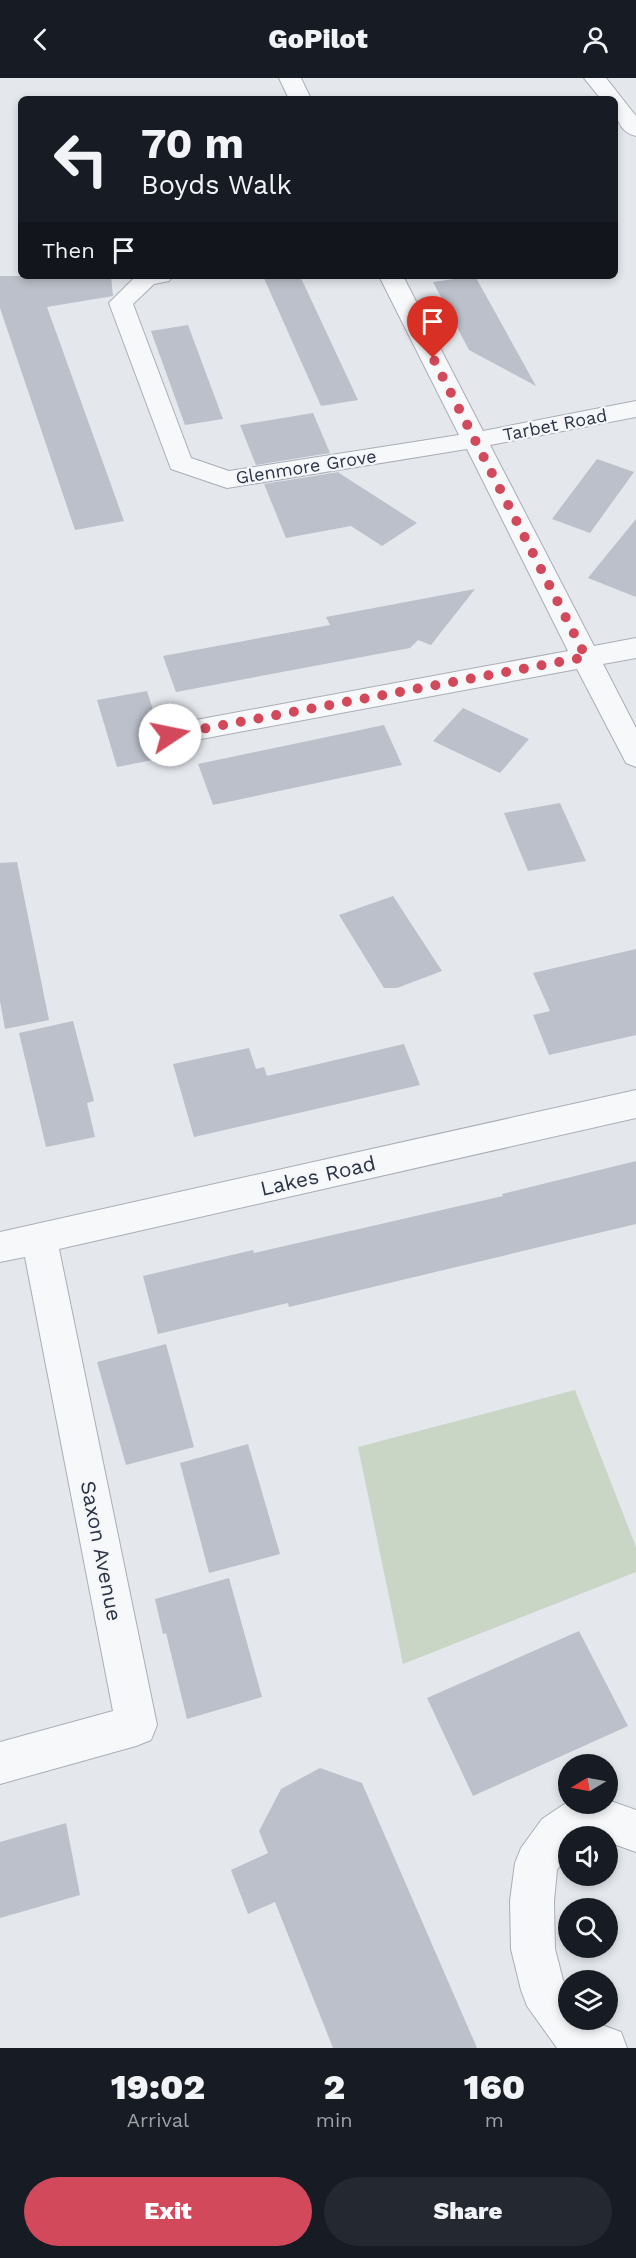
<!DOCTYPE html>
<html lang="en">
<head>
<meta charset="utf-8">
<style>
	body { margin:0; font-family:"Work Sans",sans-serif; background:#242831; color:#f1f3f6; height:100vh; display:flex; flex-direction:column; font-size:22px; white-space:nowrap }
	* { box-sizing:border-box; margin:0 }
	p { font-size:20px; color:#9ea1a6 }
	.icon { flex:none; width:33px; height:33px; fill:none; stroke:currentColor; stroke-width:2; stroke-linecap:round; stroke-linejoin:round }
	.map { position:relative; height:1970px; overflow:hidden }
	.panel { display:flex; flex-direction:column; background:#171b24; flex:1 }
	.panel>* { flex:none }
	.banner { position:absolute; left:18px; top:18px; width:600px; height:183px; border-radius:9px; box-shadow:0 3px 9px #0003; background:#171b24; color:#f1f3f6; overflow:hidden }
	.needle { width:39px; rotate:260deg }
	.controls { position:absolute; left:558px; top:1676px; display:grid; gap:12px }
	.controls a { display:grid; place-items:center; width:60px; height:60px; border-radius:50%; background:#171b24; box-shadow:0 3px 9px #0003; font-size:30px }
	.pin { position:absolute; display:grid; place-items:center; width:51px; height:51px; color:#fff; margin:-62px -26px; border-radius:50% 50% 50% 0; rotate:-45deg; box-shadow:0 0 6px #0007 }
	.pin .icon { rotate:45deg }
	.me { position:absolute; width:66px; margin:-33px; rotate:79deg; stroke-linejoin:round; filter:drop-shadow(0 0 4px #0008) }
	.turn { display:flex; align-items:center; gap:21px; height:126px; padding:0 24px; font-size:27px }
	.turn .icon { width:78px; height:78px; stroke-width:2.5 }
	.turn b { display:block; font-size:42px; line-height:51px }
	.then { display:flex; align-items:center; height:57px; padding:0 24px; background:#0003; gap:12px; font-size:22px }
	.eta { display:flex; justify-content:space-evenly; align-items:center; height:102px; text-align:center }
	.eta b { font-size:36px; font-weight:800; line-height:42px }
	.action { display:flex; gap:12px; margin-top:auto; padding:12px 24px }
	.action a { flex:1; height:69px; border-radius:36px; background:#d1495b; color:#fff; font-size:24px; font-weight:800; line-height:69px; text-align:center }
	.action a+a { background:#242831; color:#f1f3f6 }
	header { display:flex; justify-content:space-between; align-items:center; height:78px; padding:0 24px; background:#171b24; font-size:27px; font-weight:800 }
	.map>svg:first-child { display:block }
</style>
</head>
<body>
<header><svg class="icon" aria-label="back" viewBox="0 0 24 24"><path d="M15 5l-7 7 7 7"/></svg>GoPilot<svg class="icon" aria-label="person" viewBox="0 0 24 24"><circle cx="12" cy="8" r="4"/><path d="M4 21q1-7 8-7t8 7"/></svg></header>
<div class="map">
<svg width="636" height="1970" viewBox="0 0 636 1970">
	<rect width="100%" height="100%" fill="#e4e7ec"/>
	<!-- green -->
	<path fill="#c9d6c5" d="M575,1312L636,1469V1494L403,1586L358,1369Z"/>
	<!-- building -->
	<g fill="#bbc0ca">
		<path d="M0,198H111L113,218L47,229L124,443L75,452L0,230Z"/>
		<path d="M263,198H300L358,322L321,328Z"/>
		<path d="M475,198L536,308L469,272L433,204Z"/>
		<path d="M188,247L223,341L185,347L151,253Z"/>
		<path d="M313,335L330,375L256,387L240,347Z"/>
		<path d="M597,381L634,394L590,455L552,441Z"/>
		<path d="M339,394V395L417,445L382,468L351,448L286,460L264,406Z"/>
		<path d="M636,441V519L588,500Z"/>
		<path d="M475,511L431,567L418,562L410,570L176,614L163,578L330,547L326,539Z"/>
		<path d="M147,613L158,648L152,658L157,665L165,668L168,679L117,689L97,622Z"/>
		<path d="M463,630L529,661L500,695L433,663Z"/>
		<path d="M384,647L402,687L213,727L198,686Z"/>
		<path d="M560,725L586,783L528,793L504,735Z"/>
		<path d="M17,784L49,942L5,951L0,923V785Z"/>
		<path d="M393,818L442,893L397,910H384L339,837Z"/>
		<path d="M636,871V957L549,977L533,937L550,933L533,895Z"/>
		<path d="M73,943L94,1023L87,1025L95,1059L46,1069L19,955Z"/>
		<path d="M404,966L420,1007L194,1059L173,986L249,970L256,991L264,989L267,998Z"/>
		<path d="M636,1083V1146L289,1229L288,1225L158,1256L143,1198L253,1172L254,1175L503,1118L502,1116Z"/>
		<path d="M166,1266L194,1369L126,1387L97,1284Z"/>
		<path d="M248,1366L280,1476L209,1495L180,1385Z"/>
		<path d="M229,1500L262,1619L187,1641L166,1555L163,1556L155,1521Z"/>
		<path d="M579,1553L628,1648L473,1718L427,1620Z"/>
		<path d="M320,1690L362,1705L477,1970H333L275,1824L248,1836L231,1792L268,1775L259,1753L281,1711Z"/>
		<path d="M66,1745L80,1817L0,1840V1764Z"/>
	</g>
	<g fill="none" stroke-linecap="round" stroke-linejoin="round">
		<defs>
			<g id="minor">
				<path d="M279,0H301L311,21H289Z"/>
				<path d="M584,0H606L636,38V58C618,54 615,37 615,21H601Z"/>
				<path d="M136,198H173L169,203L154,206L133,226L191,380L229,393L459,357L379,198H403L483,353L636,323V339L490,367L594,568L636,560V580L603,586L636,650V689L626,685L577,591L169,667L159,664L154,657L159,650L169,647L568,573L467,371L227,410L171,391L109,225Z"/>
				<path d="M636,1012V1040L59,1171L157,1647L151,1662L136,1668L0,1706V1664L113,1633L25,1179L0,1184V1154Z"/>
				<path d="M608,1722L636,1732V1774L608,1764V1758H568V1776L557,1792L554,1823L555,1871L563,1902L568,1910V1941H593L602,1947L621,1954L627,1970H557L527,1928L521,1912L511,1871L510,1823L515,1785L521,1770L542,1741L563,1727L568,1725H608Z"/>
			</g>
		</defs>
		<!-- minor casing -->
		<use href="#minor" stroke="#a9aeb7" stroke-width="2"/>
		<!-- minor -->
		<use href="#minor" fill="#f7f8fa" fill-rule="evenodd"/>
	</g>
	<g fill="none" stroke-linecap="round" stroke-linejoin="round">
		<!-- route -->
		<path stroke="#d1495b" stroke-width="10" stroke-dasharray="0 18" d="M170,657L586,579L433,280"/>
	</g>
	<g text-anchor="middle" stroke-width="4.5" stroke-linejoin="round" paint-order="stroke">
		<!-- far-street labels -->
		<g font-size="18" fill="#2b3445" stroke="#f4f6f9">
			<text transform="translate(555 347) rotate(-11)" y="6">Tarbet Road</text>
			<text transform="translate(306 389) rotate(-9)" y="6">Glenmore Grove</text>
		</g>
		<!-- street labels -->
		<g font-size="21" fill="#2b3445" stroke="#f4f6f9">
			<text transform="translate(318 1098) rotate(-13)" y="7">Lakes Road</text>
			<text transform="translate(101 1473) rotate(79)" y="7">Saxon Avenue</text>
		</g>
	</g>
</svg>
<div class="controls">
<a><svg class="needle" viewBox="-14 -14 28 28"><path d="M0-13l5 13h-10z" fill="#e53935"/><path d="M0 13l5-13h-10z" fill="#9ea1a6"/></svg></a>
<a><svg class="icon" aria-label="sound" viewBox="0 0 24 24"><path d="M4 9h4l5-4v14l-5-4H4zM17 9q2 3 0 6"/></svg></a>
<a><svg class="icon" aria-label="search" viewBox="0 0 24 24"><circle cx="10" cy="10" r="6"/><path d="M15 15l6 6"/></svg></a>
<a><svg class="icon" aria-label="layers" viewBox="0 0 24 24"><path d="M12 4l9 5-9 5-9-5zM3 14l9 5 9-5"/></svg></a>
</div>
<div class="pin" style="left:433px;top:280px;background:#d93025"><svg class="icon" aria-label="arrive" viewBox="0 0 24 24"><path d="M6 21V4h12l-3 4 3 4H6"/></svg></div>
<svg class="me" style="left:170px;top:657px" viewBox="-20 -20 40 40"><circle r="19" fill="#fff"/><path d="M0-13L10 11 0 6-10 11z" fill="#d1495b"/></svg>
<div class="banner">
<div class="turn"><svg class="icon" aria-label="left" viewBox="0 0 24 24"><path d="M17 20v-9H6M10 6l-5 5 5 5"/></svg><div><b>70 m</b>Boyds Walk</div></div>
<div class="then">Then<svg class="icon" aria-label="arrive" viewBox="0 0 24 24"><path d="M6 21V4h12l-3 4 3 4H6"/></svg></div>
</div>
</div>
<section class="panel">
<div class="eta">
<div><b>19:02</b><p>Arrival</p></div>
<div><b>2</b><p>min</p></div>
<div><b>160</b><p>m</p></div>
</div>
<div class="action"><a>Exit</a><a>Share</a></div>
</section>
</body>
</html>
